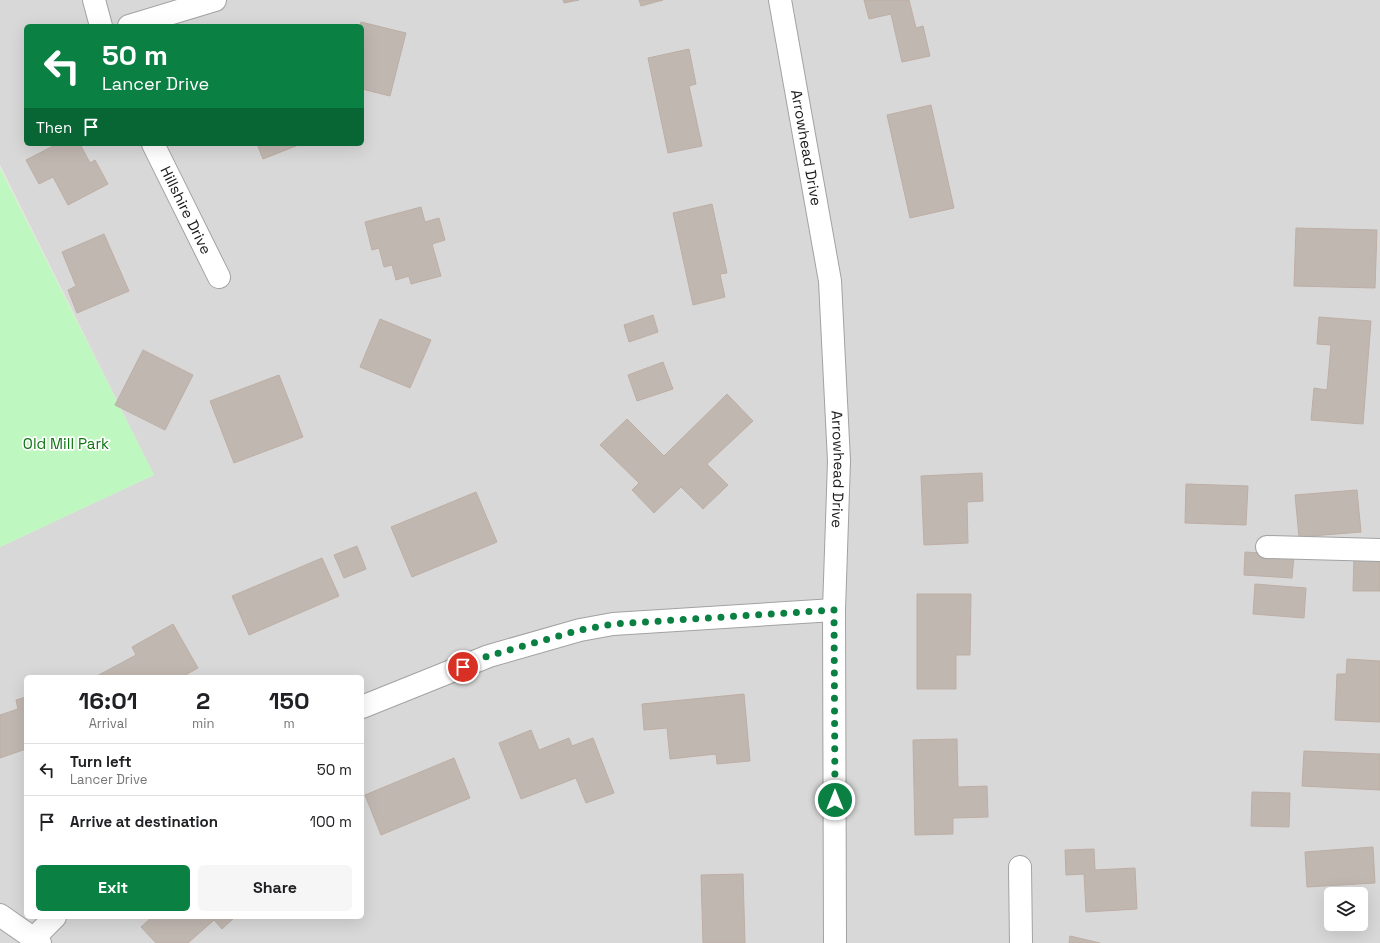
<!DOCTYPE html>
<html lang="en">
<head>
<meta charset="utf-8">
<style>
	body { margin:0; font-family:"Space Grotesk",sans-serif; background:#f6f6f6; color:#202124; height:100vh; display:flex; flex-direction:column; font-size:15px; white-space:nowrap }
	* { box-sizing:border-box; margin:0 }
	p { font-size:13px; color:#757577 }
	.icon { flex:none; width:22px; height:22px; fill:none; stroke:currentColor; stroke-width:2; stroke-linecap:round; stroke-linejoin:round }
	.map { position:relative; flex:1; overflow:hidden }
	.drawer { position:absolute; left:24px; top:675px; width:340px; height:244px; display:flex; flex-direction:column; background:#fff; border-radius:6px; box-shadow:0 4px 16px #0002 }
	.drawer>* { flex:none }
	.guide { position:absolute; left:24px; top:24px; width:340px; height:122px; border-radius:6px; box-shadow:0 4px 16px #0002; background:#0b8043; color:#fff; overflow:hidden }
	.tools { position:absolute; left:1324px; top:887px; display:grid; gap:8px }
	.tools a { display:grid; place-items:center; width:44px; height:44px; border-radius:6px; background:#fff; box-shadow:0 4px 16px #0002; font-size:20px }
	.pin { position:absolute; display:grid; place-items:center; width:34px; height:34px; color:#fff; margin:-17px; border:2px solid #fff; border-radius:50%; box-shadow:0 1px 4px #0007 }
	.me { position:absolute; width:44px; margin:-22px; rotate:0deg; stroke-linejoin:round; filter:drop-shadow(0 0 3px #0008) }
	.turn { display:flex; align-items:center; gap:14px; height:84px; padding:0 12px; font-size:18px }
	.turn .icon { width:52px; height:52px; stroke-width:2.5 }
	.turn b { display:block; font-size:28px; line-height:34px }
	.then { display:flex; align-items:center; height:38px; padding:0 12px; background:#0003; gap:8px; font-size:15px }
	.eta { display:flex; justify-content:space-evenly; align-items:center; height:68px; text-align:center }
	.eta b { font-size:24px; font-weight:700; line-height:28px }
	.button { display:flex; gap:8px; margin-top:auto; padding:8px 12px }
	.button a { flex:1; height:46px; border-radius:6px; background:#0b8043; color:#fff; font-size:16px; font-weight:700; line-height:46px; text-align:center }
	.button a+a { background:#f6f6f6; color:#202124 }
	ul { padding:0; list-style:none }
	li { display:flex; align-items:center; gap:12px; height:52px; padding:0 12px; border-top:1px solid #e0e0e0 }
	li div { flex:1 }
	li b { display:block; font-size:15px }
	li em { font-style:normal }
	.map>svg:first-child { display:block }
</style>
</head>
<body>
<div class="map">
<svg width="1380" height="943" viewBox="0 0 1380 943">
	<rect width="100%" height="100%" fill="#ece8e1"/>
	<!-- residential -->
	<path fill="#d9d8d8" fill-rule="evenodd" d="M0,0H1380V943H0V547L154,475L0,165ZM26,26H362V144H26ZM26,677H362V917H26ZM1331,894H1361V924H1331Z"/>
	<!-- park -->
	<path fill="#bef7bf" d="M0,168L154,475L0,547Z"/>
	<!-- building -->
	<g fill="#c1b7b1" stroke="#bdaea4">
		<path d="M563,0H579L564,3Z"/>
		<path d="M639,0H663L641,6Z"/>
		<path d="M864,0H909L916,28L923,26L930,56L902,62L891,14L869,19Z"/>
		<path d="M361,22L406,33L390,96L362,89V26H360Z"/>
		<path d="M689,49L696,84L689,86L702,146L668,153L648,58Z"/>
		<path d="M931,105L954,208L910,218L887,115Z"/>
		<path d="M57,144H80L90,163L95,160L108,184L68,205L53,177L39,184L26,160Z"/>
		<path d="M257,144H301L263,159Z"/>
		<path d="M712,204L727,273L720,274L725,297L693,305L673,213Z"/>
		<path d="M421,207L425,222L439,218L445,240L432,244L441,276L411,284L409,276L396,280L392,265L384,267L379,248L372,250L365,222Z"/>
		<path d="M1296,228L1377,230L1375,288L1294,286Z"/>
		<path d="M104,234L129,291L77,313L68,290L76,286L62,252Z"/>
		<path d="M653,315L658,332L629,342L624,325Z"/>
		<path d="M1319,317L1371,321L1363,424L1311,420L1314,388L1327,390L1331,345L1317,344Z"/>
		<path d="M380,319L431,340L410,388L360,367Z"/>
		<path d="M143,350L193,375L165,430L115,405Z"/>
		<path d="M663,362L673,389L637,401L628,375Z"/>
		<path d="M279,375L303,437L234,463L210,401Z"/>
		<path d="M727,394L753,421L707,464L728,485L703,509L681,487L654,513L632,490L639,483L600,445L627,419L664,456Z"/>
		<path d="M982,473L983,501L967,502L968,543L924,545L921,476Z"/>
		<path d="M1186,484L1248,486L1246,525L1185,523Z"/>
		<path d="M1357,490L1361,532L1299,537L1295,495Z"/>
		<path d="M476,492L497,542L412,577L391,527Z"/>
		<path d="M357,546L366,569L344,578L334,555Z"/>
		<path d="M1245,552L1294,555L1292,578L1244,575Z"/>
		<path d="M1354,556H1380V591H1353Z"/>
		<path d="M322,558L339,596L249,635L232,596Z"/>
		<path d="M1255,584L1306,588L1304,618L1253,614Z"/>
		<path d="M917,594H971L970,655H956V689H917Z"/>
		<path d="M173,624L198,668L182,677H98L97,676L136,655L132,647Z"/>
		<path d="M1347,659L1380,661V722L1335,720L1337,674H1346Z"/>
		<path d="M744,694L750,761L717,764L716,754L670,759L667,728L644,730L642,704Z"/>
		<path d="M26,697V749L0,758V715L18,709L16,700Z"/>
		<path d="M531,730L539,750L569,738L572,746L593,738L614,793L586,803L576,778L521,799L499,743Z"/>
		<path d="M957,739L958,787L987,786L988,817L953,818V834L915,835L913,740Z"/>
		<path d="M1304,751L1380,754V790L1302,786Z"/>
		<path d="M454,758L470,798L381,835L365,795Z"/>
		<path d="M1252,792L1290,793L1289,827L1251,826Z"/>
		<path d="M1373,847L1375,883L1307,887L1305,852Z"/>
		<path d="M1094,849L1095,870L1135,868L1137,909L1086,912L1084,874L1066,875L1065,850Z"/>
		<path d="M743,874L745,943H703L701,875Z"/>
		<path d="M152,917H235L222,929L214,920L188,943H156L141,927Z"/>
		<path d="M1070,936L1100,943H1069Z"/>
	</g>
	<g fill="none" stroke-linecap="round" stroke-linejoin="round">
		<defs>
			<g id="minor">
				<path d="M94,0L101,26"/>
				<path id="s1" d="M780,0L830,281L839,461L834,610L835,943"/>
				<path d="M129,26L215,0"/>
				<path id="s2" d="M153,144L219,277"/>
				<path d="M1267,547L1380,550"/>
				<path d="M362,707L489,656L580,630L613,624L834,610"/>
				<path d="M1020,867L1021,943"/>
				<path d="M0,915L40,943"/>
				<path d="M34,938L55,917"/>
			</g>
		</defs>
		<!-- minor casing -->
		<use href="#minor" stroke="#a2a2a2" stroke-width="24"/>
		<!-- minor -->
		<use href="#minor" stroke="#fff" stroke-width="22"/>
	</g>
	<g fill="none" stroke-linecap="round" stroke-linejoin="round">
		<!-- route -->
		<path stroke="#0b8043" stroke-width="7" stroke-dasharray="0 12.6" d="M463,667L488,656L580,630L613,624L834,610L835,800"/>
	</g>
	<g text-anchor="middle" stroke-width="3.5" stroke-linejoin="round" paint-order="stroke">
		<!-- street labels -->
		<g font-size="15" fill="#1b1b1b" stroke="#fff">
			<text dy="5" stroke="none"><textPath href="#s1" startOffset="150">Arrowhead Drive</textPath></text>
			<text dy="5" stroke="none"><textPath href="#s2" startOffset="74">Hillshire Drive</textPath></text>
			<text dy="5" stroke="none"><textPath href="#s1" startOffset="474">Arrowhead Drive</textPath></text>
		</g>
		<!-- park labels -->
		<g font-size="15" fill="#0f7412" stroke="#fff">
			<text x="66" y="449">Old Mill Park</text>
		</g>
	</g>
</svg>
<div class="tools">
<a><svg class="icon" aria-label="layers" viewBox="0 0 24 24"><path d="M12 4l9 5-9 5-9-5zM3 14l9 5 9-5"/></svg></a>
</div>
<div class="pin" style="left:463px;top:667px;background:#d93025"><svg class="icon" aria-label="arrive" viewBox="0 0 24 24"><path d="M6 21V4h12l-3 4 3 4H6"/></svg></div>
<svg class="me" style="left:835px;top:800px" viewBox="-20 -20 40 40"><circle r="17" fill="#0b8043" stroke="#fff" stroke-width="3"/><path d="M0-11L8 9 0 5-8 9z" fill="#fff"/></svg>
<div class="guide">
<div class="turn"><svg class="icon" aria-label="left" viewBox="0 0 24 24"><path d="M17 20v-9H6M10 6l-5 5 5 5"/></svg><div><b>50 m</b>Lancer Drive</div></div>
<div class="then">Then<svg class="icon" aria-label="arrive" viewBox="0 0 24 24"><path d="M6 21V4h12l-3 4 3 4H6"/></svg></div>
</div>
<section class="drawer">
<div class="eta">
<div><b>16:01</b><p>Arrival</p></div>
<div><b>2</b><p>min</p></div>
<div><b>150</b><p>m</p></div>
</div>
<ul>
<li><svg class="icon" aria-label="left" viewBox="0 0 24 24"><path d="M17 20v-9H6M10 6l-5 5 5 5"/></svg><div><b>Turn left</b><p>Lancer Drive</p></div><em>50 m</em></li>
<li><svg class="icon" aria-label="arrive" viewBox="0 0 24 24"><path d="M6 21V4h12l-3 4 3 4H6"/></svg><div><b>Arrive at destination</b></div><em>100 m</em></li>
</ul>
<div class="button"><a>Exit</a><a>Share</a></div>
</section>
</div>
</body>
</html>
